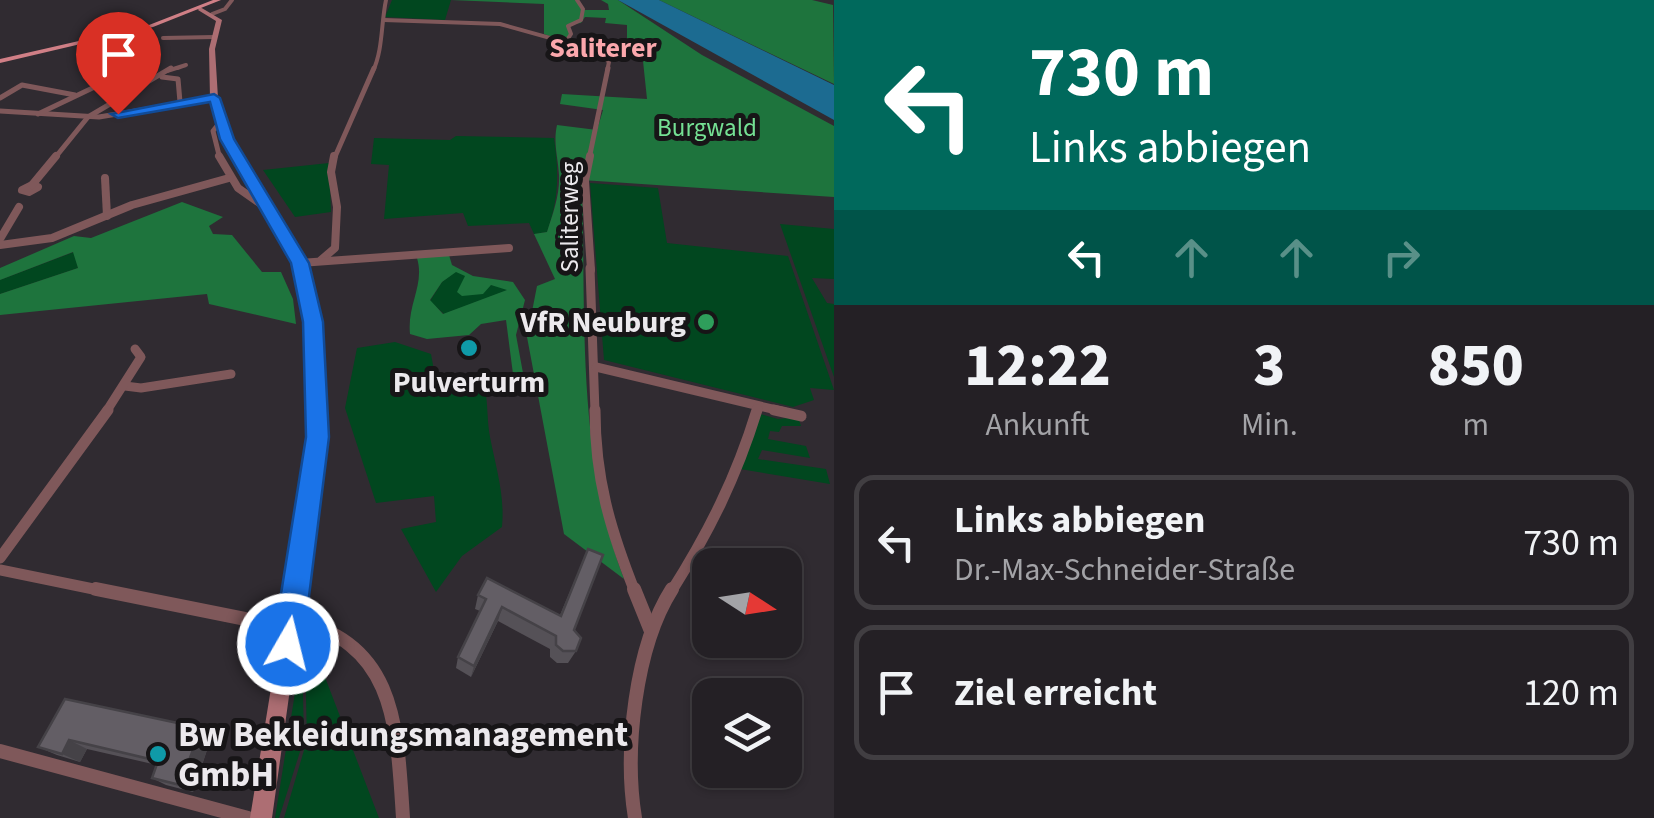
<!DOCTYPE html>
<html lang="de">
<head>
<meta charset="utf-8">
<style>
	body { margin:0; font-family:"Source Sans 3",sans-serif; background:#2c282d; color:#f1f3f6; height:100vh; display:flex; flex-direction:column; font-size:38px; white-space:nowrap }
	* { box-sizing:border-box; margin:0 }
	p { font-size:32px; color:#a3a3a7 }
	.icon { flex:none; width:55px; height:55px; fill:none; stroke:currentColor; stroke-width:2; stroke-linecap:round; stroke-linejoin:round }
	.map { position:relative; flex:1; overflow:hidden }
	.sheet { display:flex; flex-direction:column; background:#242025; width:820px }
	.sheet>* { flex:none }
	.hud { background:#00695c; color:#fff; overflow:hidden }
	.needle { width:65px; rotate:102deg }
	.buttons { position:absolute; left:692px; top:548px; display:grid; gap:20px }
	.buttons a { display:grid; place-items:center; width:110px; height:110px; border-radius:20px; background:#242025; box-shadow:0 2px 8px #0004,0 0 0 2px #413e42; font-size:50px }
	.pin { position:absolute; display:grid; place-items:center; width:85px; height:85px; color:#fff; margin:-102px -42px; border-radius:50% 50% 50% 0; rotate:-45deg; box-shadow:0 0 10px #0007 }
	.pin .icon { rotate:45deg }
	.me { position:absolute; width:110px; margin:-55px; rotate:8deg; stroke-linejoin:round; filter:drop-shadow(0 0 8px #0008) }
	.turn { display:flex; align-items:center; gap:35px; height:210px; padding:0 30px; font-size:45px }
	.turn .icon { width:130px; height:130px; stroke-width:2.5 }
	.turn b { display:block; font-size:70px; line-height:85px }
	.lanes { display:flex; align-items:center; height:95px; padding:0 30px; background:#0003; justify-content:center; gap:50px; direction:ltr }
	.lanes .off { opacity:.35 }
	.eta { display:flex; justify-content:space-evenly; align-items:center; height:170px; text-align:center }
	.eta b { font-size:60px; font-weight:800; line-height:70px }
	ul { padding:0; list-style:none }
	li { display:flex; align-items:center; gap:30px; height:135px; margin:0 20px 15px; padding:0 10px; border:5px solid #413e42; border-radius:20px }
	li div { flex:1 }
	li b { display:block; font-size:38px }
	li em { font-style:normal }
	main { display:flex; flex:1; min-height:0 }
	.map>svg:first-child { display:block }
</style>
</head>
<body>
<main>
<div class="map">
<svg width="834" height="818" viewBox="0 0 834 818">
	<rect width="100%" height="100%" fill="#302b31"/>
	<!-- green -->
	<g fill="#01471f">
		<path d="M392,0H451L445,20L385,17Z"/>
		<path d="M456,136L554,138C559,173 559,198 547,232L534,234L529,223L468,226L463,213L384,219L389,165L371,164L374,138L450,140Z"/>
		<path d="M329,163L331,212L295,217L263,170Z"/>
		<path d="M590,183L658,188L667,243L788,256L834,390L810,388L814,400L793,407L604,360Z"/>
		<path d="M780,224L834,229V279L812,278L827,303L834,304V377Z"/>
		<path d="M74,252L78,268L0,294V280Z"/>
		<path d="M456,271L490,285L504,286L508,290L444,314L430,301L442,282Z"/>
		<path d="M395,342L431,354L438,392L485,388C488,405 487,422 490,437C496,468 505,495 502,527L462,556L436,592L401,529L436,522L434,496L376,503L345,408L357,348Z"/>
		<path d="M760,414L778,419L798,417L801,426H782L779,432L770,431L768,439L806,446L810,458L762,450L758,459L826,469L830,484L740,469Z"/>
		<path d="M302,649L304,739L279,818H275Z"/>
		<path d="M305,656L318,659L379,818H284L307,740Z"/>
	</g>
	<!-- forest -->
	<g fill="#1e743d" fill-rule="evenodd">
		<path d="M451,0H576L582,10H609L608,4L601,0H618L702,55L834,126V197L582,180C586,314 576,453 624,579L564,534L527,337L537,286L555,279L534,234L547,232C553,213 560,195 559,175C558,157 553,143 557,125L597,130L603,110L560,104L562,94L647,99L641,42L627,40V25L605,23L606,18L585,17L581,23L567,25L570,33L566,42L544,34V4Z"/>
		<path d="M659,0H812L833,5L834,84Z"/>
		<path d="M182,202L223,217L209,226L213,234L232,235L262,272H281L293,299L296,324L209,304L207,294L0,315V294L78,268L73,252L0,280V268L74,236L91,238Z"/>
		<path d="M449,255L452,265L473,276L513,282L525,300L516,335L523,373L513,374L506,320L481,324L469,335L427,339L410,334C407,304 425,285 417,258ZM456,272L465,276L457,292L462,296L483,294L491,285L507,290L443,314L430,300L442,282Z"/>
	</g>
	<!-- water -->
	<path fill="#1c6b91" d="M618,0H659L834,85V120Z"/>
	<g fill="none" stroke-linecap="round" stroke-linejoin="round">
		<!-- minor-far5 -->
		<g stroke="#7f585a" stroke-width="4">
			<path d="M212,14L225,9L232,0"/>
			<path d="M384,20L500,24L597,51L609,62L607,71"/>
			<path d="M163,38L214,37"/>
			<path d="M565,43L571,34L568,26L581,20L583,9L577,0"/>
			<path d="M167,71L186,65L178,68"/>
			<path d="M373,71C383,50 381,23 386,0"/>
		</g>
		<!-- minor-far4 -->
		<g stroke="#7f585a" stroke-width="5">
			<path d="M162,77L178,79L180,102"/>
			<path d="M0,98L22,85L75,95"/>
			<path d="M0,111L99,117L214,98"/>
			<path d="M38,114L124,73L114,76"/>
			<path d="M54,159L88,117L171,68"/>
			<path d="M220,159L213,131L221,121"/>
			<path d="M334,159L374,68"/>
			<path d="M589,159L608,68"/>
		</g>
		<!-- minor-far3 -->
		<g stroke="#7f585a" stroke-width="8">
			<path d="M219,156L238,188L268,209"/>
			<path d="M590,156L585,181L591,270"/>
			<path d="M105,178L107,216"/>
			<path d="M32,185L38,187L29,192L22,190Z"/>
			<path d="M32,185L56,156"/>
			<path d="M0,239L19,207"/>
			<path d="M0,245L52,238L132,205L229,178"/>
			<path d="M321,260L335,248L337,207L331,172L334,156"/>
			<path d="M300,263L509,248"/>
		</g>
		<!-- minor-far2 -->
		<g stroke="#7f585a" stroke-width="9">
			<path d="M590,268L595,412"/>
			<path d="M596,367L785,412"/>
			<path d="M125,386L141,388L231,374"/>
			<path d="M106,412L141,357L135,349"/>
			<path d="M756,412L758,406"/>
		</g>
		<!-- minor-far1 -->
		<g stroke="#7f585a" stroke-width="11">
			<path d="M595,410C595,478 610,529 635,592"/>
			<path d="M774,410L801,416"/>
			<path d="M0,558L108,410"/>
			<path d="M0,570L108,592"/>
			<path d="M671,592C709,532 736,478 757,410"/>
		</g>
		<!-- minor -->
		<g stroke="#7f585a" stroke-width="14">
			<path d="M96,589L290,628"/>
			<path d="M634,589L651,631"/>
			<path d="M292,620C397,641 397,728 403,818"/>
			<path d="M0,751L248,818"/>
			<path d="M635,818C624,751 635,647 672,589"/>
		</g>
		<!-- secondary -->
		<path fill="#ad6e73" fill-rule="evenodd" d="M200,7L222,20L215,49L218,98L231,139L305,263L319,322L325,407L323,453L272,818H250L309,453L311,407L307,322L295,263L223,139L210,98L209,49L216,21L198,10Z"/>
		<!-- primary -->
		<path fill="#d07f86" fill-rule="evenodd" d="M213,0H221L153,27L0,63V59L149,25Z"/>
	</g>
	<!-- wall -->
	<g fill="#555157">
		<path d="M128,40L131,51L126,58L116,59L113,48Z"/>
		<path d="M155,43L149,54H139L136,44Z"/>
		<path d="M588,549L574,630L576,651L568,663H557L550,657V649L498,621L471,677L456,668L458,657L480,611L475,609L478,595L560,615Z"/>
		<path d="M65,699L201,728L211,738L193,792L166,785L152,778L157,765L87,749L80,762L57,755L38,747Z"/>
	</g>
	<!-- shaded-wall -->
	<g fill="#454247">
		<path d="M152,33L155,43L149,54L146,44Z"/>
		<path d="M128,40L131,51L126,58L123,48Z"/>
		<path d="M502,607L498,621L471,677L474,666Z"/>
		<path d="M201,728L211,738L193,792L180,785Z"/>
		<path d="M69,740L87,749L80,762L62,754Z"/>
	</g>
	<!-- building -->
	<g fill="#635e65" stroke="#454247" stroke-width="2.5">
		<path d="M152,33L146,44H136L142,34Z"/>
		<path d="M128,40L123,48H113L118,41Z"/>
		<path d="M588,549L603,555L574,630L581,638L576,651H563L556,645V636L502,607L474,666L458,657L486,599L478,595L487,578L561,616Z"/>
		<path d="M65,699L201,728L180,785L152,778L158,761L69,740L62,754L38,747Z"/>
	</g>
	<!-- route -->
	<path fill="#1a73e8" stroke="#114b97" stroke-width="2.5" d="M214,94L220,98L234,139L309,263L323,322L329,437L303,644L299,655L288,659L277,655L273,644L306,437L303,322L291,263L220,139L210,102L118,118L111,114Z"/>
	<!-- markers -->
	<circle fill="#2e9e5b" stroke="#171517" stroke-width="4" cx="706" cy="322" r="10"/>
	<g fill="#0f9aa8" stroke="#171517" stroke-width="4">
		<circle cx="469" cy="348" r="10"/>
		<circle cx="158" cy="754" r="10"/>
	</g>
	<g text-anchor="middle" stroke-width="10" stroke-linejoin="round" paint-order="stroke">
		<!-- far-park labels -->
		<g font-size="25" fill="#75e194" stroke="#171517">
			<text x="707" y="136">Burgwald</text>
		</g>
		<!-- far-street labels -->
		<g font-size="25" fill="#ece9ed" stroke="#171517">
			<text transform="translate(569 217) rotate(-90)" y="9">Saliterweg</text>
		</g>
		<!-- far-neighbourhood labels -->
		<g font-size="28" font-weight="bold" fill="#fba7ac" stroke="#171517">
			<text x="603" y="57">Saliterer</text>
		</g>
		<!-- poi labels -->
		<g font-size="30" font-weight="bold" fill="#ece9ed" stroke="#171517" text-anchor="end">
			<text x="686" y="332">VfR Neuburg</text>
			<text x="469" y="392" text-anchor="middle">Pulverturm</text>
		</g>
		<!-- near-poi labels -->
		<g font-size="35" font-weight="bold" fill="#ece9ed" stroke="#171517" text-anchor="start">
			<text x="178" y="746">Bw Bekleidungsmanagement<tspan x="178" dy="40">GmbH</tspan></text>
		</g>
	</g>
</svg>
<div class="buttons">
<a><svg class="needle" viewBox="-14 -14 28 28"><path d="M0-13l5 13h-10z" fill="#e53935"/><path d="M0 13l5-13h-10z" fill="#a3a3a7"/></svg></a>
<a><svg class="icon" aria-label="layers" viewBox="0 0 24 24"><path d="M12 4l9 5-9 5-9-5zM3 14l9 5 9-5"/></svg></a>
</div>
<div class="pin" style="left:118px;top:114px;background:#d93025"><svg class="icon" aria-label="arrive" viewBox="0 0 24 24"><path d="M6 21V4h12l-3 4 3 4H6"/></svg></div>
<svg class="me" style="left:288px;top:644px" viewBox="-20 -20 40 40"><circle r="17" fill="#1a73e8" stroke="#fff" stroke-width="3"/><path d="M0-11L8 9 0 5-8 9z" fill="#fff"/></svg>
</div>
<section class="sheet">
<div class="hud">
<div class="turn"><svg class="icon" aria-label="left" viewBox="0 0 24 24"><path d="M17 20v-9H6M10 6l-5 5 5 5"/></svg><div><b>730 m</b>Links abbiegen</div></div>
<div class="lanes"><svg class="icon" aria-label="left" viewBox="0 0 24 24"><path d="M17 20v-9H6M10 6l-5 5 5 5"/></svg><svg class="icon off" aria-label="ahead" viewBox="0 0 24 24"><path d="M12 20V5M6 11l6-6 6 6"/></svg><svg class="icon off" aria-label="ahead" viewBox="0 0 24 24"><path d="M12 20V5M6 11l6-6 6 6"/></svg><svg class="icon off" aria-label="right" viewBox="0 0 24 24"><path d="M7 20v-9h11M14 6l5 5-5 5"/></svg></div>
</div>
<div class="eta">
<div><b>12:22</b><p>Ankunft</p></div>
<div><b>3</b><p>Min.</p></div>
<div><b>850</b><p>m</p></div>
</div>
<ul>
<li><svg class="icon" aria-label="left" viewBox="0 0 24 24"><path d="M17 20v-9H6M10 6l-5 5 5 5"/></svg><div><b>Links abbiegen</b><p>Dr.-Max-Schneider-Straße</p></div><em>730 m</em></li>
<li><svg class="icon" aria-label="arrive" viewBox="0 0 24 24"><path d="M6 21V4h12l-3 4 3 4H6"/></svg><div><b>Ziel erreicht</b></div><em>120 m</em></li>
</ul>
</section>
</main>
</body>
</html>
